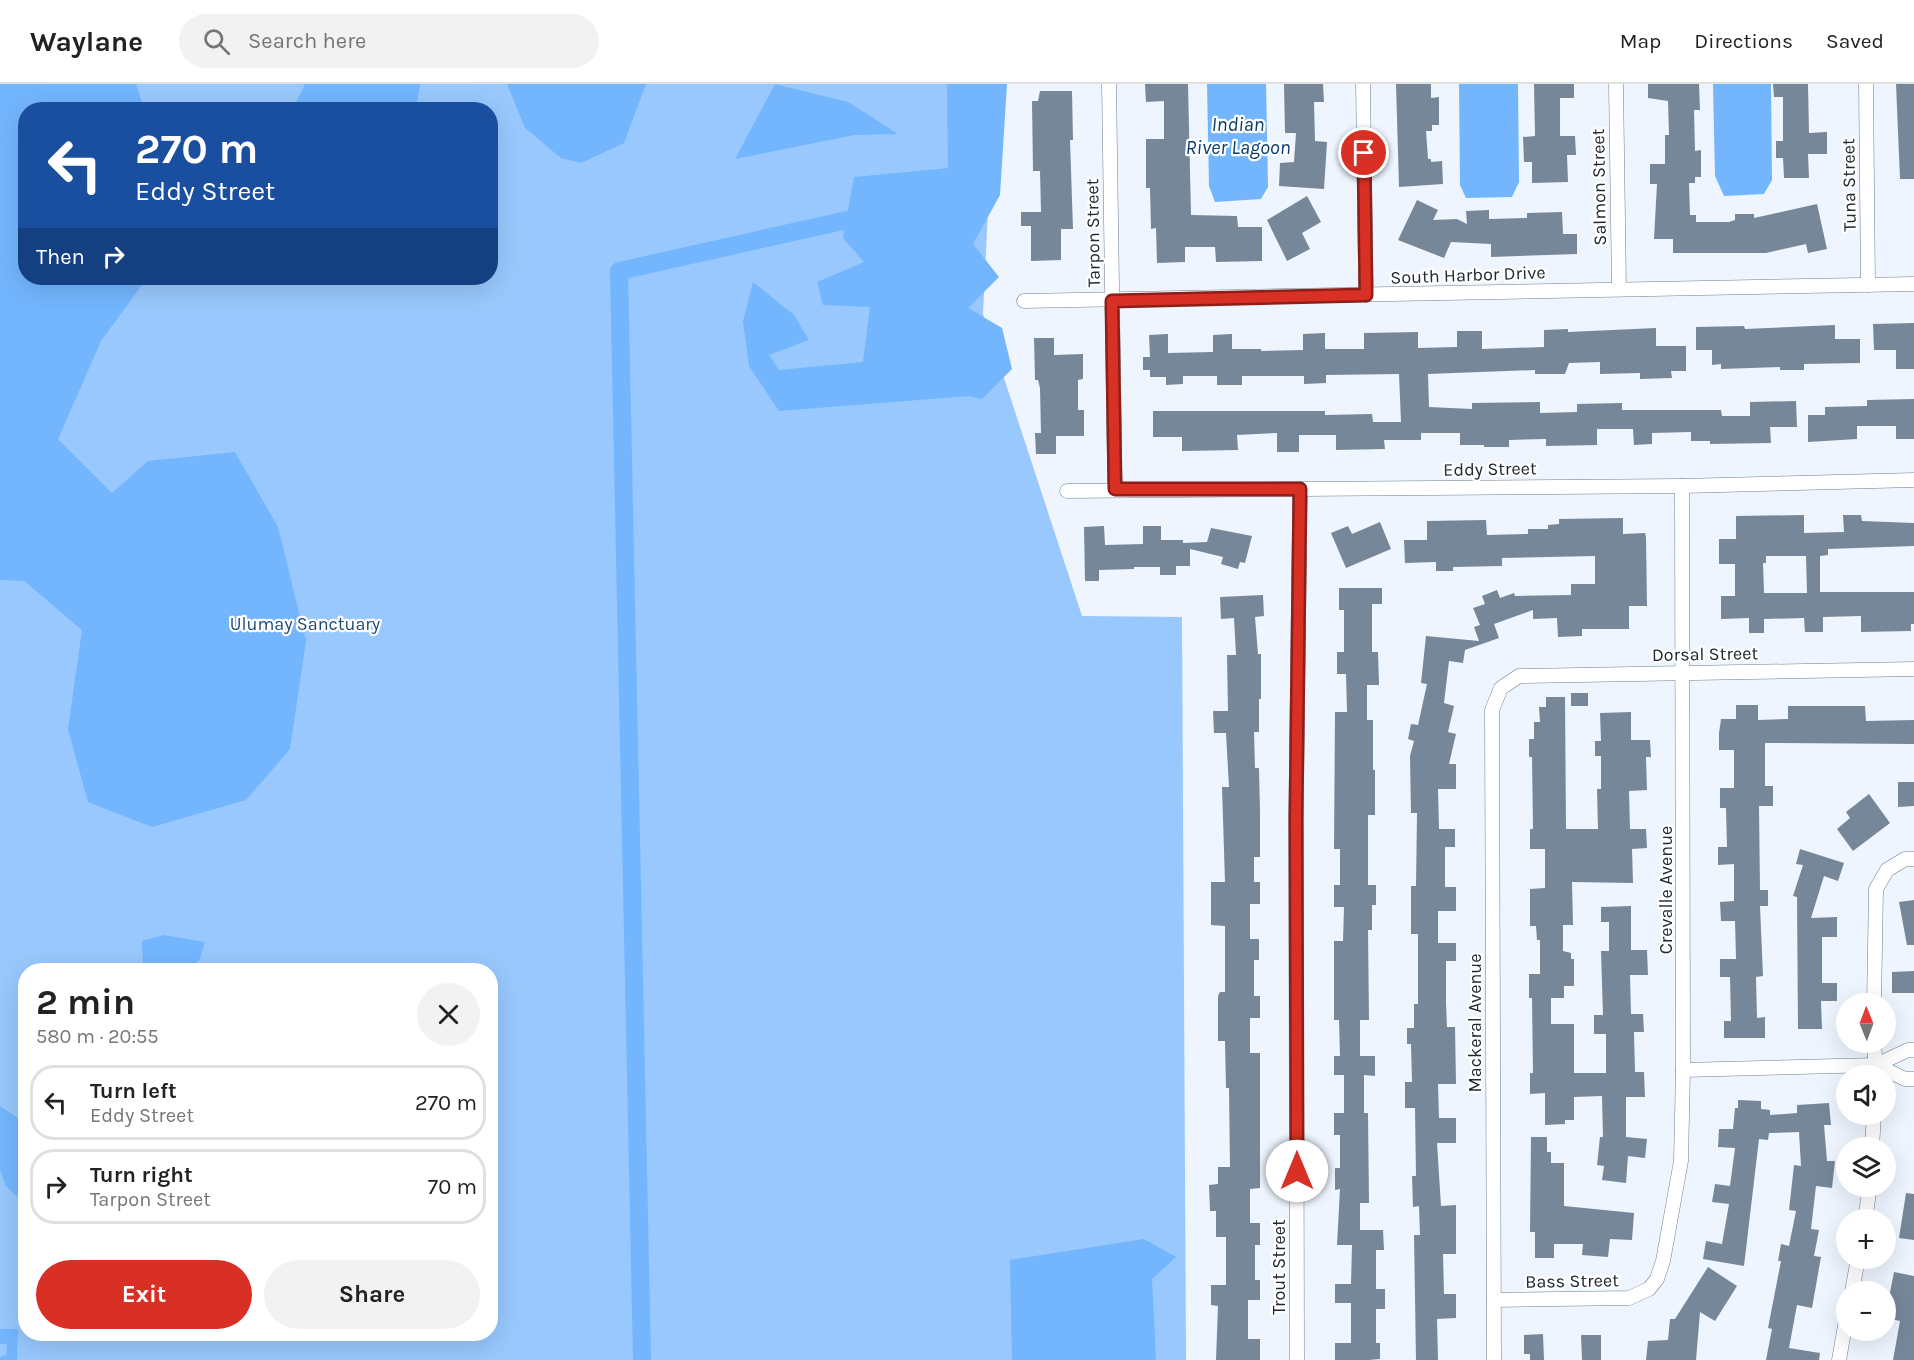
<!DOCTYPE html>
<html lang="en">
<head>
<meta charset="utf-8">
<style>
	body { margin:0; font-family:Karla,sans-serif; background:#f2f2f2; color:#222; height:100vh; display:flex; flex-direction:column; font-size:22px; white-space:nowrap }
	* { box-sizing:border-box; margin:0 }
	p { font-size:20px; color:#767676 }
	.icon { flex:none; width:33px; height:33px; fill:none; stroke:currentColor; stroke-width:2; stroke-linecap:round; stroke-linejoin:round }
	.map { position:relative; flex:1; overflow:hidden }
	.drawer { position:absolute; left:18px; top:879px; width:480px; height:378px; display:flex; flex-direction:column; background:#fff; border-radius:24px; box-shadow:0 6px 24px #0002 }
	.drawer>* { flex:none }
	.hud { position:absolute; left:18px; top:18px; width:480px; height:183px; border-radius:24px; box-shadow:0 6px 24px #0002; background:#1a4fa0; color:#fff; overflow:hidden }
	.needle { width:39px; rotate:359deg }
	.tools { position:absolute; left:1836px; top:909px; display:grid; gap:12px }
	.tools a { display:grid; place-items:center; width:60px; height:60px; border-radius:50%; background:#fff; box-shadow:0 6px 24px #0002; font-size:30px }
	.pin { position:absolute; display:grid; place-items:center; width:51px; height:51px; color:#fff; margin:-26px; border:3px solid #fff; border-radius:50%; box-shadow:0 2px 6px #0007 }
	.me { position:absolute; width:66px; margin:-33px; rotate:0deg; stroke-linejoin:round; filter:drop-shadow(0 0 4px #0008) }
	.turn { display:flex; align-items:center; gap:21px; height:126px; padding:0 18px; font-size:27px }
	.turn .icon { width:78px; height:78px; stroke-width:2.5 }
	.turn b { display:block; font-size:42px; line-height:51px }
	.then { display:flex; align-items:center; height:57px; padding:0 18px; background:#0003; gap:12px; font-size:22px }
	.round { display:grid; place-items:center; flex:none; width:63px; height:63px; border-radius:32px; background:#f2f2f2 }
	.headline { display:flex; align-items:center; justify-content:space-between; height:102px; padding:0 18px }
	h1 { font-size:36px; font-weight:700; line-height:45px }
	.action { display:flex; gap:12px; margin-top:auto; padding:12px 18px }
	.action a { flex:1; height:69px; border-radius:36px; background:#d93025; color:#fff; font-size:24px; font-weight:700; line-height:69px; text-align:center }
	.action a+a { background:#f2f2f2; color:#222 }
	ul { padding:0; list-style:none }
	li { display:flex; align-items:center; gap:18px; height:75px; margin:0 12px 9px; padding:0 6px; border:3px solid #e0e0e0; border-radius:24px }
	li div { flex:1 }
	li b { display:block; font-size:22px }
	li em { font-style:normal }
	header { display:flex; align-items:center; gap:36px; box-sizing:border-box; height:84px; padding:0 30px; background:#fff; border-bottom:2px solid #e0e0e0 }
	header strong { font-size:28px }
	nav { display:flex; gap:33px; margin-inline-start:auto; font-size:21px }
	.search { width:420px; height:54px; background:#f2f2f2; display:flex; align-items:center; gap:15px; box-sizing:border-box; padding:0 21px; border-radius:33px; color:#767676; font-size:22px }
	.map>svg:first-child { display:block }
</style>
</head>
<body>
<header>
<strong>Waylane</strong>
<div class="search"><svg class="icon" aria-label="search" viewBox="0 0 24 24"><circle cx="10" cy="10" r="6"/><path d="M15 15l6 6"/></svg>Search here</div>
<nav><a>Map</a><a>Directions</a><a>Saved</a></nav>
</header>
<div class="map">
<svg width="1914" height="1276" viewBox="0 0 1914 1276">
	<rect width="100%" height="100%" fill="#eef5fe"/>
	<!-- green -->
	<path fill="#98c8fd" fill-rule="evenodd" d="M0,0H994L983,230L1082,532L1182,533L1186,1276H0ZM26,26H490V194H26ZM26,886H490V1250H26Z"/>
	<!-- water -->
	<g fill="#73b6fe">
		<path d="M0,0H136L144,25L26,26V194H147L101,257L58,355L112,409L148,377L235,368L278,443L306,557L290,665L246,716L152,743L88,718L68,645L82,546L24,497L0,496Z"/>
		<path d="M305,0H420L416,25H293Z"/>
		<path d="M507,0H646L624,59L581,79L561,74L525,44Z"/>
		<path d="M775,0L848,18L898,50L854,51L735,75Z"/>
		<path d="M947,0H1007L1000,111L973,160L999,193L968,224L1002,244L1012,285L982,315L969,312L779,327L749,282L743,237L753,198L794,231L809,256L769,271L779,286L863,278L870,223L823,221L817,198L864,178L843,154L854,93L948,84Z"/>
		<path d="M1207,0H1266L1268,103L1261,115L1215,118L1209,102Z"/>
		<path d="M1459,0H1518L1519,98L1512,113L1466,114L1460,101Z"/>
		<path d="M1713,0H1771L1772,96L1764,110L1724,112L1715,92Z"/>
		<path d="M164,851L205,858L199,877C178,889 166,889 143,882L142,857Z"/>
		<path d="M0,1022L21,1036L25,1043V1120L6,1102L0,1086Z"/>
		<path d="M1144,1155L1176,1173L1152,1195L1156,1276H1012L1010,1176Z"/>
		<path d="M0,1245H18L17,1276H0V1273L6,1271L7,1260H0Z"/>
	</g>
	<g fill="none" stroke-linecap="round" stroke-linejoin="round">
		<!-- canal -->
		<path stroke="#73b6fe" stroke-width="18" d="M642,1276L619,187L870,131"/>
	</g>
	<!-- building -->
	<g fill="#76879a" fill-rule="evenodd">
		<path d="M1145,0H1188L1191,131L1237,132L1238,143H1262V177L1216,178L1215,163H1185V178L1157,179L1156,144L1151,145L1150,104H1146V55H1164V17L1146,18Z"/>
		<path d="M1284,0H1323L1324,18H1314L1315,57L1327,58L1324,105L1279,102L1280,79L1294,78L1296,49H1285Z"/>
		<path d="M1396,0H1431V14L1439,13V41H1432V47H1426L1428,75H1431V78L1442,77L1443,100L1399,103Z"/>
		<path d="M1534,0H1574V14H1560V52H1575L1576,71H1567L1568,98L1532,99V78H1524L1523,53L1535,52Z"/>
		<path d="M1648,0H1699L1700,26H1694L1695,67L1701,66V93H1695V99H1689L1690,131H1696V138H1729L1735,136V130H1754V134L1817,120L1827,165L1808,169L1806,160L1766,169H1673V155H1654L1657,100H1650V80H1665V51H1669L1668,17L1648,14Z"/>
		<path d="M1773,0H1808L1809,49L1827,48V70H1808L1809,94H1784L1783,74H1776V57H1783V13H1774Z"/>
		<path d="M1896,0H1914V95H1900Z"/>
		<path d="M1040,7H1072L1073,56H1070L1073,145H1061V176L1031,177V142H1021V128H1041L1040,87H1033L1032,17H1038Z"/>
		<path d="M1307,112L1321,138L1302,149L1310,165L1287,177L1267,136Z"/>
		<path d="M1417,116L1438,126L1433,136L1457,135L1467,140L1466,127L1489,126V135L1527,134V129L1562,128L1563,150H1577V170L1491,173V160L1451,158L1444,174L1398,156Z"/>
		<path d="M1914,239V285H1896V266H1874L1873,240Z"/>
		<path d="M1835,241V255H1860V279L1804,280V286H1780V283L1721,285V280L1712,281V266H1696V243L1744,242L1745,245Z"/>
		<path d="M1656,244V262H1686V287H1671L1672,294L1640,295V289L1600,290V278L1569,279L1565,290H1535V286L1428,290L1429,323L1472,325V319L1540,318V329L1577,328V320L1622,319V326H1721L1722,332H1750V318L1796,317L1797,343H1770L1771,359L1710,360V357H1691V348L1652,349V360L1634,361L1633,345H1597V361L1546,362V355L1509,356V363H1484V361H1460V349H1421V356H1384L1385,365L1336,366V351H1299V368H1277V349L1237,351L1238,366L1182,367V353H1153V327H1325V331L1372,330L1373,338H1401L1399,290L1326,291V299L1304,300V292H1242V301H1217V292H1183V300L1166,301V293H1150V286H1143V273H1150L1149,251L1168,250V269L1213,268V251L1232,250V265H1261V267L1303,266V250L1325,249V265H1364V249L1418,248V264L1457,263V247H1482V265L1544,263V246L1568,245V248Z"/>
		<path d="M1034,254H1054V271L1083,270V295L1078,296V326H1084V352H1056V370H1036L1035,349H1041L1040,304L1038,296H1035Z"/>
		<path d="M1914,315V355H1896V342H1857V355L1808,358V331H1825V323L1867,322V316Z"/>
		<path d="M1804,431V449L1844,448L1843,431H1861L1862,437L1914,439V462L1828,465V471L1820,472V508H1914V540H1911V547L1861,548V532L1823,533V548H1805L1804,534L1764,535V549H1749V534L1721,535V512H1735V480H1719V455H1736V432ZM1766,472H1806L1807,509H1764L1763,479H1766Z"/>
		<path d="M1623,434V450L1645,449L1646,453L1647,522H1629V545H1582V552L1558,553L1557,534L1533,535V526L1494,540L1499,554L1465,566L1463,579L1449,577L1444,619L1454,622L1448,648L1456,650L1449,680H1456V705H1438L1439,745H1455V763H1445V803H1456V827H1438V859H1456V877H1446V919L1447,943H1455L1456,1000H1438L1439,1034H1456V1059H1437L1441,1122L1456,1121V1170H1443L1444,1210H1456V1234L1437,1235L1438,1276H1416L1414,1151H1420L1419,1122L1413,1123L1412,1092H1416L1415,1024H1405V998H1412L1411,960H1407V944H1414V920H1418V850H1411V802H1416L1417,729H1411L1410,672L1414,657L1408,655L1411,640L1418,641L1427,600L1421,599L1426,552L1479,557L1474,543L1480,541L1473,524L1485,520L1482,512L1497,506L1500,514L1514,509L1515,512L1571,511V500H1595V472L1502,474V482L1453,483V487H1436V478L1405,479L1404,456H1427V437L1486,436L1487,451L1528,450V445H1548V441L1559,440V435Z"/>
		<path d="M1380,438L1391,465L1346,484L1331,449L1348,442L1352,450Z"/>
		<path d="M1104,442L1105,461L1143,460V442H1161V456H1183V459L1207,458L1211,444L1252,452L1245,479L1240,478L1238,485L1221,480L1223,473L1190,465V482H1176V491H1160V483H1134V485L1099,486V497H1085L1084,443Z"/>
		<path d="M1339,504H1382V520H1372V568H1378L1379,601H1367V636H1373V686H1375V731H1368V801H1376V821H1372V846H1368L1369,936H1360V972H1375V992L1364,991V1029H1368L1369,1119H1360V1146H1383L1384,1166H1376V1205H1385V1225H1376V1259H1380V1275L1369,1276H1335V1259H1351V1219H1335V1200H1351L1352,1161H1337L1340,1105L1335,1106V1084H1340V1051H1334V1029H1344V991H1334V972H1340L1339,936H1334V857H1343L1344,823H1334V801H1340V765H1334L1335,628H1347L1346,590H1337V568H1344V526H1339Z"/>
		<path d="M1263,511L1264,532L1255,533L1258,570H1261V615H1259V648H1254L1255,684H1259L1260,727V773H1254V798H1260V820H1250V855H1259V876H1254V912H1260V934H1250V969H1260V1104L1250,1105V1139H1260V1161H1255V1196H1260V1216H1248V1255H1260V1276H1216L1218,1222L1211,1221V1201H1226V1153H1216V1127H1210L1209,1101L1218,1100V1083H1230L1229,1004H1226L1225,957H1218V912L1220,908H1225V842L1211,841V798H1225L1222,703H1229L1226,649H1214L1213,627H1228L1227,571H1236L1234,534L1221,535L1220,513Z"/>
		<rect x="1571" y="609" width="17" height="13"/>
		<path d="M1546,613H1565L1566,745H1598L1597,705H1601V672H1595V657H1601L1600,629L1631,628V656H1650L1651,673H1646L1647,706L1629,707L1630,745H1646L1647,764L1632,765L1633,799L1572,798L1573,841H1563V867L1571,869V875H1574V902H1564V914H1551V940H1574V989H1606V950H1594V931H1603L1601,867H1609V838H1601V823L1631,822V866H1647L1648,891H1630L1631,930H1643L1644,948H1634L1635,988H1644L1645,1013H1626V1053L1647,1055L1645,1074L1628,1072L1626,1099L1602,1096L1604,1082L1597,1081L1600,1053H1603L1602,1012L1574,1013V1036H1565V1040L1545,1041V1009L1530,1010V989H1533L1532,914H1529V890H1540V856H1537L1536,842H1530V805L1545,804V765H1530V745H1533L1532,673H1529V655H1534V638H1540L1539,623H1546Z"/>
		<path d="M1736,621H1758V636L1788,635V622H1865L1866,637L1914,636V660L1765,659V702H1773V722H1759L1760,806H1768V822H1760L1763,892L1756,893L1757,934L1765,933V954H1724V937H1731L1730,893H1720V875H1736L1735,837H1721L1720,818L1734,817V780L1718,781V763H1727L1726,724H1720V704H1734V666H1719V649L1721,635H1736Z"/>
		<path d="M1898,698H1914V722L1898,723Z"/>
		<path d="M1869,710L1890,739L1853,767L1837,745L1850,734L1846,728Z"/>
		<path d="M1800,765L1844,779L1838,797L1824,792L1811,834L1837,833V853H1822V899H1837V917H1821L1822,945H1798L1797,813L1793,812L1803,781L1796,780Z"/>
		<path d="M1914,816V861H1907L1899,818Z"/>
		<path d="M1914,887V909H1892V888Z"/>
		<path d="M1738,1016L1761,1017V1025L1770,1026V1031L1797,1029V1021L1829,1019L1831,1041H1824L1827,1077H1835L1832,1104L1816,1102L1811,1145L1819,1146L1814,1172L1821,1173L1812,1224L1797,1221L1789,1264L1820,1269L1819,1276H1766L1772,1245L1768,1244L1781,1177H1778L1781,1160L1789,1162L1796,1127L1789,1126L1794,1081L1801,1082L1799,1048L1769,1049L1768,1056L1759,1055L1744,1182L1703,1175L1706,1157L1722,1160L1729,1120L1712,1118L1715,1100L1730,1102L1735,1064L1718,1063L1719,1045H1733L1735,1024H1738Z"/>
		<path d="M1531,1053H1547V1068H1551V1079H1564V1122L1634,1129L1632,1156L1610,1155L1608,1173L1582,1171L1583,1160H1554V1174H1535V1148H1530Z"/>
		<path d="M1906,1109L1914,1110V1156L1899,1154Z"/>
		<path d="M1708,1183L1737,1202L1715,1237L1700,1228L1696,1276H1646L1648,1257L1668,1256L1670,1235H1675Z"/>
		<path d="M1894,1188L1914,1192V1276H1893L1900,1237L1886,1234V1229Z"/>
		<path d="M1543,1250L1544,1276H1530V1270H1524V1251Z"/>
		<path d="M1581,1251H1601V1276H1582Z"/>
	</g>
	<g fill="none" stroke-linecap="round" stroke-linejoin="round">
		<defs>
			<g id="street">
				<path d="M1109,0L1115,405"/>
				<path d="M1363,0L1366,211"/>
				<path d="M1616,0L1619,205"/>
				<path d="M1866,0L1868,201"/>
				<path d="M1024,217L1914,200"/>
				<path d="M1067,407L1682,402L1914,396"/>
				<path d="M1874,920L1876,805L1887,786L1905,775H1914"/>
				<path d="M1874,958L1876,989"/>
				<path d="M1876,981L1905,995H1914"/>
				<path d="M1683,986L1876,981L1908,966H1914"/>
				<path d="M1872,1064L1874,1030"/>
				<path d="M1865,1136L1870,1102"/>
				<path d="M1852,1208L1858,1174"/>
				<path d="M1494,1216L1629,1214L1649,1205L1657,1195L1663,1177L1681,1077L1683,986L1682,402"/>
				<path d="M1297,1276L1296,733L1300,405"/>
				<path d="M1494,1276L1492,626L1501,604L1519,592L1914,585"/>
				<path d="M1839,1276L1846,1236"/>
			</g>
		</defs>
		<!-- street casing -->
		<use href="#street" stroke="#6e7f91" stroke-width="15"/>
		<!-- street -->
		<use href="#street" stroke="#fff" stroke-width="14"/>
	</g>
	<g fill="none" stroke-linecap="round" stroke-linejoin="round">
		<defs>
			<path id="route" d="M1297,1087L1296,733L1300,405H1115L1112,217L1366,211L1364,69"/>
		</defs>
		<!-- route casing -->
		<use href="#route" stroke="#8d1f18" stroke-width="15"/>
		<!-- route -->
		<use href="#route" stroke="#d93025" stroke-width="10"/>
	</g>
	<g text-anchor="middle" stroke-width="4.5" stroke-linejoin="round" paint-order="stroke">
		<!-- street labels -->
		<g font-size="18" fill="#20272f" stroke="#fff">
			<text transform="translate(1849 101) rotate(-91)" y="6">Tuna Street</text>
			<text transform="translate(1599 103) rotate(-91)" y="6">Salmon Street</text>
			<text transform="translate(1093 149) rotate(-91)" y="6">Tarpon Street</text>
			<text transform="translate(1468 191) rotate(-2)" y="6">South Harbor Drive</text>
			<text transform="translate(1490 385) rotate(-1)" y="6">Eddy Street</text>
			<text transform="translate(1705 570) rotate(-1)" y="6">Dorsal Street</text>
			<text transform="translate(1666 806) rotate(-90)" y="6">Crevalle Avenue</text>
			<text transform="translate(1475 939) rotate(-90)" y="6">Mackeral Avenue</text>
			<text transform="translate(1279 1183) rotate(-90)" y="6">Trout Street</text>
			<text transform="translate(1572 1197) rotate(-1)" y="6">Bass Street</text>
		</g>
		<!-- park labels -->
		<g font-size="18" fill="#1c4a78" stroke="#fff">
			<text x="305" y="546">Ulumay Sanctuary</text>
		</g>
		<!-- water labels -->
		<g font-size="20" font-style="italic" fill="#0b3c69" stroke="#fff">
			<text x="1238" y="47">Indian<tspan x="1238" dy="23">River Lagoon</tspan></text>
		</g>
	</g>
</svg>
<div class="tools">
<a><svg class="needle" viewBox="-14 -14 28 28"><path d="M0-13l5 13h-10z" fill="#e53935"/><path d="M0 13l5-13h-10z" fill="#767676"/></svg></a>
<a><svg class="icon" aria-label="sound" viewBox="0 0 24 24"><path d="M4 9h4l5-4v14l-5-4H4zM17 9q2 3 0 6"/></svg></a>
<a><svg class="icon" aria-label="layers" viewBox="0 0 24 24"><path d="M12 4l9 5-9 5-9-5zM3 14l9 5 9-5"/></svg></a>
<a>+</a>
<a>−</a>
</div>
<div class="pin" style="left:1364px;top:69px;background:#d93025"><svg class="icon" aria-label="arrive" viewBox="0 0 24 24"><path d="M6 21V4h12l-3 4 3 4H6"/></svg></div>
<svg class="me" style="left:1297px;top:1087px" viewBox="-20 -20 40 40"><circle r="19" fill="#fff"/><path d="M0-13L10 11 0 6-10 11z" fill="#d93025"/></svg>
<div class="hud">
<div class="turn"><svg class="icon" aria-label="left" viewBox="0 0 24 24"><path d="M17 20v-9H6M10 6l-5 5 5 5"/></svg><div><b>270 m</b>Eddy Street</div></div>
<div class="then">Then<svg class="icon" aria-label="right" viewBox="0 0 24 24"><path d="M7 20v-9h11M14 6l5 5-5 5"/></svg></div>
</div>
<section class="drawer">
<div class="headline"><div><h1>2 min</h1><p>580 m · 20:55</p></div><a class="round"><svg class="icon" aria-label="close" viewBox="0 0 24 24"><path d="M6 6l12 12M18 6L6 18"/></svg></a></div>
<ul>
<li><svg class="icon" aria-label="left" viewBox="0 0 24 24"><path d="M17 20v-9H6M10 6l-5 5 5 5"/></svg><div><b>Turn left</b><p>Eddy Street</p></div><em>270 m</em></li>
<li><svg class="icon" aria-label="right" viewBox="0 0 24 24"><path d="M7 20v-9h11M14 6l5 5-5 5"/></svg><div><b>Turn right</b><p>Tarpon Street</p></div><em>70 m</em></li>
</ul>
<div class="action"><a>Exit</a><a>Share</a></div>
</section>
</div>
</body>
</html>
